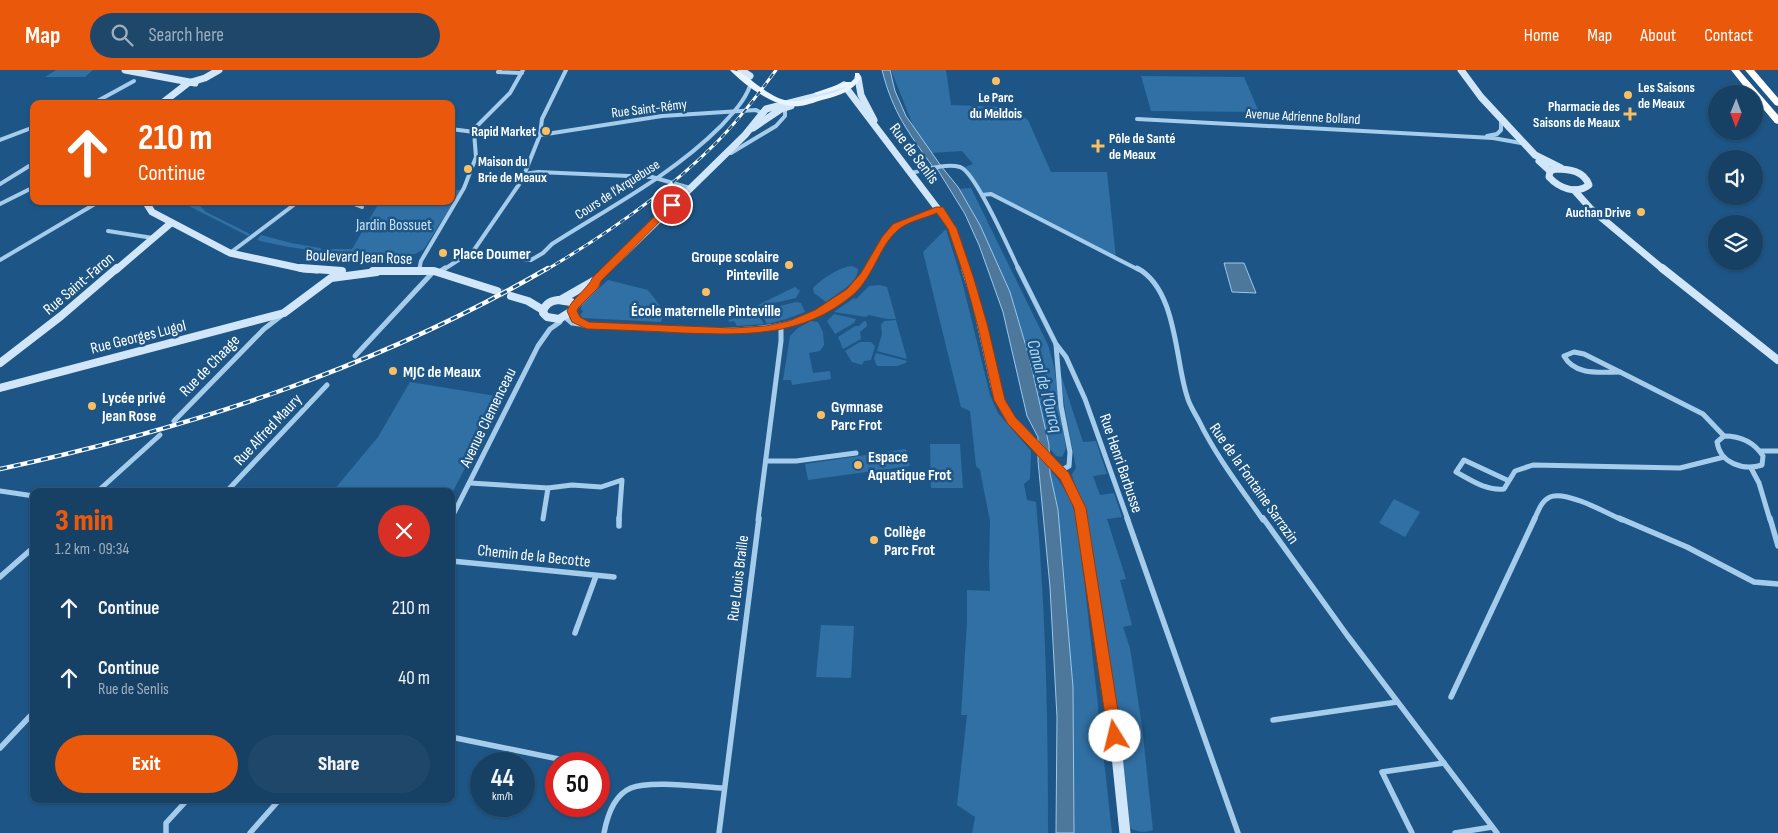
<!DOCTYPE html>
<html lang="en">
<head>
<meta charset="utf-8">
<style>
	body { margin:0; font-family:"Sofia Sans Condensed",sans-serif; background:#1f476a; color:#f1f3f6; height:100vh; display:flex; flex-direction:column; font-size:19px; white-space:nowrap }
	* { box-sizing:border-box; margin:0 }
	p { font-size:16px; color:#9eafbf }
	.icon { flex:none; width:28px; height:28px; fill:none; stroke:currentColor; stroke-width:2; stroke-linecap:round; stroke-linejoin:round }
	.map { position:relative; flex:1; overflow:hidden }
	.panel { position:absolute; left:30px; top:418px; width:425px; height:315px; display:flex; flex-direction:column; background:#164064; border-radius:10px; box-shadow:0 1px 4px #0004,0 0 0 1px #355978 }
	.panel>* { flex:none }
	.top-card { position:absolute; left:30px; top:30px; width:425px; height:105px; border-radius:10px; box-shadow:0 1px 4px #0004,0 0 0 1px #355978; background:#ea580c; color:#fff; overflow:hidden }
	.needle { width:32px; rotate:181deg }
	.controls { position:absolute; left:1708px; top:15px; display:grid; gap:10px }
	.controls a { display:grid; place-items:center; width:55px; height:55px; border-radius:50%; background:#164064; box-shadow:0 1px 4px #0004,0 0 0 1px #355978; font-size:25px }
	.speed { position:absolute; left:470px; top:682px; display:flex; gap:10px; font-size:25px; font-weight:700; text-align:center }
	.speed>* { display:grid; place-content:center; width:65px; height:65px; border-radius:50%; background:#164064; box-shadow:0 1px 4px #0004,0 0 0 1px #355978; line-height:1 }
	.speed small { font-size:12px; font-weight:400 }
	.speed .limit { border:8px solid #d22; background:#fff; color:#111 }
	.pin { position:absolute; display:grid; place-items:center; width:42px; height:42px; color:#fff; margin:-21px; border:2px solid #fff; border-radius:50%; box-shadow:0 1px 5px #0007 }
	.me { position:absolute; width:55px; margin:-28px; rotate:351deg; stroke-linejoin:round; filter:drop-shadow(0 0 4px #0008) }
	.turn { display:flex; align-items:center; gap:18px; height:105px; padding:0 25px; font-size:22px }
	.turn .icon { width:65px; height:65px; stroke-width:2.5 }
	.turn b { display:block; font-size:35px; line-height:42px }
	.round { display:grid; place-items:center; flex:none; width:52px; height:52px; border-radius:26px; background:#1f476a }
	.overview { display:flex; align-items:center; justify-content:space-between; height:85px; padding:0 25px }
	h1 { font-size:30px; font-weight:800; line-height:38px; color:#ea580c }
	.action { display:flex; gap:10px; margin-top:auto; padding:10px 25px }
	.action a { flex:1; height:58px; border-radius:30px; background:#ea580c; color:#fff; font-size:20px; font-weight:800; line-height:58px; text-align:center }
	.action a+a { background:#1f476a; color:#f1f3f6 }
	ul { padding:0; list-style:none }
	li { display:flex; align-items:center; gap:15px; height:70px; padding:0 25px }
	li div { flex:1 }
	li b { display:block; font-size:19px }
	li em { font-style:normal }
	header { display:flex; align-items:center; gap:30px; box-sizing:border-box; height:70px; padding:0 25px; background:#ea580c; color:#fff }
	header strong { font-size:24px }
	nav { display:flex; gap:28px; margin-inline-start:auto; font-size:18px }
	.search { width:350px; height:45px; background:#1f476a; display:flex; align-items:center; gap:12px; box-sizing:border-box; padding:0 18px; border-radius:28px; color:#9eafbf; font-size:19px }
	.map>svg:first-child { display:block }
</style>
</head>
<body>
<header>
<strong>Map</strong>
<div class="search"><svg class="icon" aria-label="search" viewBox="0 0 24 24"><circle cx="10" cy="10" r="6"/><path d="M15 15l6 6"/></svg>Search here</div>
<nav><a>Home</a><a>Map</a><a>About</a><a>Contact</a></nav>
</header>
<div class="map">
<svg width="1778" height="763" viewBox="0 0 1778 763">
	<rect width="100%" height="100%" fill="#1d5686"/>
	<!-- green -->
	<g fill="#3070a4">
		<path d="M56,0H93L85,7H45Z"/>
		<path d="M891,0H946L951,35L1007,37L1028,50L1051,102H1107L1116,188L991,124L982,125L965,97L973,94L962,81L932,83L914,58Z"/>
		<path d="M1141,6L1244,7L1259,42L1151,41Z"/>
		<path d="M971,118L1048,275L1054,296L1066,379L1062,387L1056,386L1050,379L1030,290L1010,222L959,119Z"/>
		<path d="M451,120H461L424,179L415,184C361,184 309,184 257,170L261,165L291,173L320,178L323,181L329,179H352L380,131H451Z"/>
		<path d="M179,131H195L206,142L250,164L248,166Z"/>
		<path d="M946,159L962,211L990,325L998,343L1031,381L1030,409L1024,414L1027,430L1036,432C1046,543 1048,652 1048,763H972L975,747L957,735L967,645H961L967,553V520L990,521L989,496L990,451L980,400L976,396L970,341L961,337L923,182Z"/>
		<path d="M852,196L858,199C858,213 836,224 826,232L814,223L813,218C822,209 839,197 852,196Z"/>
		<path d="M608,210L648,220L664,241L661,252L583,248L580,245L583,241L581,240L582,234Z"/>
		<path d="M880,215L887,217L896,249H887L869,245L866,247L834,242L854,228L856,229L869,216Z"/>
		<path d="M795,217L800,221L796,228L752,238Z"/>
		<path d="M796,232L801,233L805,242L786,249L767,254L760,241Z"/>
		<path d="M753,243H757L764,254L737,256L734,251L730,252L728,250Z"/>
		<path d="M834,244L856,249L854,253L835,264L827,251Z"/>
		<path d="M896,250L907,289L877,281L882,264L881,255L884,251Z"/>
		<path d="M811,251L818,252L823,262L824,275L820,281L809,283L813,303L830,301L831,309L792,315L791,310H783L790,266L798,258Z"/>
		<path d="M864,251H866L867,256L860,262L861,269L843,279L838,267L855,256H859Z"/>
		<path d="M860,272H871L875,276L871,290L864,291L862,295L852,292L845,281Z"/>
		<path d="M876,283L907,291L906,293L897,296H877L874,289Z"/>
		<path d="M1060,302L1083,372L1096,371L1107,404L1093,406L1100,425L1114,423L1122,447L1107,449L1126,509L1120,510L1132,555L1123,557L1130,578L1142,656L1153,760C1144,763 1138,762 1129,758L1103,543L1086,441L1073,410L1072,404L1076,398L1065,339Z"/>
		<path d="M410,312L502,327L451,425V421H333L378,367Z"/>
		<path d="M930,374H960L963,418H931Z"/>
		<path d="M906,379L910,396L808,410L805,394Z"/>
		<path d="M1050,400C1065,416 1073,433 1078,454L1112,763H1074L1073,617L1058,440Z"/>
		<path d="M1394,429L1420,442L1405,467L1379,453Z"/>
		<path d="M821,555L854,556L851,608L816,607Z"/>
	</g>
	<!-- water -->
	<g fill="#4e789b" stroke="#98c8ed">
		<path d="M882,0H890L895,21L906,46L941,96L958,117L980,155L1010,222L1030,290L1049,375L1050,403L1058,440L1073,617L1074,763H1056L1057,647L1050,517L1038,391V367L1027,346L1003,242L979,175L965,144L936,97H933C908,62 893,43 882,0Z"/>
		<path d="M1224,193H1244L1256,223L1232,222Z"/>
	</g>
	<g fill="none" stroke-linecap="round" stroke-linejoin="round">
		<!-- secondary-tunnel -->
		<path stroke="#3f6f98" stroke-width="8" stroke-dasharray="8 4.5" stroke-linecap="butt" d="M497,221L511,226"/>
		<!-- street-far2 -->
		<g stroke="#a5cceb" stroke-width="4">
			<path d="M500,0L498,2L522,3"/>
			<path d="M92,34L134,11"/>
			<path d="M1137,49L1493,68L1521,73"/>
			<path d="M471,62L510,23L523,0"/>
			<path d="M540,65L662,46L756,40L763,44"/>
			<path d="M1487,66L1497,64L1501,60V52"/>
			<path d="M0,70L34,57"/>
			<path d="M727,82L731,83L776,56L785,46V36"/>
			<path d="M911,103C925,100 946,93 960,97C975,101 1011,183 1019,200"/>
			<path d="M524,104L538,102L652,107L690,118"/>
			<path d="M0,114L34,93"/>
			<path d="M982,125L991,124L1139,200"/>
			<path d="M346,131L362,137"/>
			<path d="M0,134L34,117"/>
			<path d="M108,161L153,168"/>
			<path d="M471,182L531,190L543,183L552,174C610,137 672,105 721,56C732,44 744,32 750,16"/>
			<path d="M230,183L299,131"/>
			<path d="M0,190L100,131"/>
			<path d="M419,200L421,191L464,118L476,87L474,62L451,59"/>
			<path d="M443,200L474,180L522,110L540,65L542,49L566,0"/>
			<path d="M867,200C893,157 891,156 939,139"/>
		</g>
		<!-- street-far1 -->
		<g stroke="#a5cceb" stroke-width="5">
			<path d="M1018,198L1056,274L1066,287L1085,329L1128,450"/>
			<path d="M1137,198C1177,219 1175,290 1187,326C1189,335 1195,343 1199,351C1216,386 1240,417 1263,450"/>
			<path d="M419,201L420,198"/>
			<path d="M439,202L445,198"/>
			<path d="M572,241L576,249L583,255"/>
			<path d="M565,247L572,253L587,255C620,256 653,258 686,259C752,262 829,262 868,198"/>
			<path d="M1056,275L1061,336L1070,382L1069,396L1060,401"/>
			<path d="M1574,282L1584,284L1620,302C1600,302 1575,306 1564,286Z"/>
			<path d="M355,286L434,201"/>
			<path d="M1620,302L1703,344L1724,366"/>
			<path d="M174,351L264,259L281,246"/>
			<path d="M1724,366C1741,366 1754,372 1763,386L1762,395C1743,401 1720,393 1717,372Z"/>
			<path d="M1760,381H1778"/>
			<path d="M766,391H796L856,383"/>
			<path d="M1751,398L1759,413L1770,450"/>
			<path d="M1507,410L1464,390L1456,402C1471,410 1486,421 1504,419L1515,401L1533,395L1680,398L1724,387"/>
			<path d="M470,413L548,418L572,415L601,417L622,410L619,450"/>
			<path d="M0,421L34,426"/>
			<path d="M98,421L160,365"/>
			<path d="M227,421L327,315"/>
			<path d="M451,449L538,276L550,259L560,252L562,248"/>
			<path d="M543,449L548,418"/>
			<path d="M758,450L781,271V257"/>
			<path d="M1534,450C1538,442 1541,431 1550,427C1565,420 1607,443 1622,450"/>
		</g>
		<!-- street -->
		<g stroke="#a5cceb" stroke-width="5.5">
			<path d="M1127,448L1238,763"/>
			<path d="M1263,448L1347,565L1497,763"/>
			<path d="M1619,448L1687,477L1754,512L1778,514"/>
			<path d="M1770,448L1778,476"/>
			<path d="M619,456V448"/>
			<path d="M451,491L614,507"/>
			<path d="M0,507L34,477"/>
			<path d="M575,563L596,506"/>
			<path d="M1451,627L1535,448"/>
			<path d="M1273,650L1397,632"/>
			<path d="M451,667L578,693"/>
			<path d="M0,678L34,642"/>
			<path d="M166,763V753L188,729"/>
			<path d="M250,763L280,729"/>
			<path d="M604,763C607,747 614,725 631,718C650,710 702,717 724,718"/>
			<path d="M719,763L759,448"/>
			<path d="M1412,763L1382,702L1444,693"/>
			<path d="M1455,763L1492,757"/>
		</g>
		<!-- secondary-far2 -->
		<g stroke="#d1e6f8" stroke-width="7">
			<path d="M125,0L195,13"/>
			<path d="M741,0L750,6"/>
			<path d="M1461,0L1481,27L1535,85L1561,98"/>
			<path d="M858,8L861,25L874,50"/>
			<path d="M844,15L953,159L966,200"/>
			<path d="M161,34L188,13L205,8L219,0"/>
			<path d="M753,58L781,39L791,36"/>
			<path d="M1539,91L1550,101"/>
			<path d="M1556,99C1570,99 1584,101 1589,115C1576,125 1559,118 1549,107L1550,101Z"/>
			<path d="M1574,120L1591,139L1664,200"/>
			<path d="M145,131L152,142L230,183L304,199L317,200"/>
			<path d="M116,200L171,153"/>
			<path d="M607,200L745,65L766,39L829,23L842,16"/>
		</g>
		<!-- secondary-far1 -->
		<g stroke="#d1e6f8" stroke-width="8">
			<path d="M301,198L342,201"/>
			<path d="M965,198L976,232L995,318L1007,344L1065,406L1080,438L1082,450"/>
			<path d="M1662,198L1778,290"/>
			<path d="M373,201H434L497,221"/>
			<path d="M511,226L528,231L543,240"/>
			<path d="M562,229L597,209L608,198"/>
			<path d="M558,230L571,232L574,237L572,241L559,249L547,247L543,243C544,235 550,231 558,230Z"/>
			<path d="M574,237L595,216L597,210"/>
			<path d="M0,293L61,246L117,198"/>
			<path d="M0,318L284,243L331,208L377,202"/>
		</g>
		<!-- secondary -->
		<path stroke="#d1e6f8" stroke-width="11" d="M1082,448L1115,666L1125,763"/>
		<!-- primary -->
		<path fill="#e9f4fe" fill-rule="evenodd" d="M730,0C741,0 747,7 756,14C783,34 789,34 820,26C829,24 838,22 846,17L817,25L814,23L846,12H851L855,8V3H859L861,8C852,21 841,25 826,29C817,31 809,35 800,36C777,39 745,16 730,0Z"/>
		<!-- highway -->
		<g fill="#fff" fill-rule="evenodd">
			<path d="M1731,0H1739L1778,45V54L1775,53L1754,28V24H1750Z"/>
			<path d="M1745,0H1754L1778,28V36L1775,35Z"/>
		</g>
		<defs>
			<path id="rail-far1" d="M546,200C607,164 665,124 715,74C738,51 757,26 776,0"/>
			<path id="rail" d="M0,399C191,358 378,297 548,198"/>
		</defs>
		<!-- rail-far1 casing -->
		<use href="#rail-far1" stroke="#fff" stroke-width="3"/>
		<!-- rail casing -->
		<use href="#rail" stroke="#fff" stroke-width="4.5"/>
		<!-- rail-far1 -->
		<use href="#rail-far1" stroke="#1d5686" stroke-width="2" stroke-dasharray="5.5" stroke-linecap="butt"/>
		<!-- rail -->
		<use href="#rail" stroke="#1d5686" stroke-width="2.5" stroke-dasharray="7" stroke-linecap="butt"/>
	</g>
	<!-- route -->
	<path fill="#ea580c" stroke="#983908" d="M668,133H672L676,135L601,211L598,218L578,238L577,241L580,247L589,252L733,258L766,256L789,251L815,240L847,219L861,203L882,167L893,154L936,137H943L957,159L974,209L988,257L1005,330L1016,348L1069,403L1086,438L1122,666L1120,671L1115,673L1110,671L1108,666L1074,438L1060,409L1008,354L994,330L978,257L965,209L948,159L937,143C926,148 909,151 899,159C880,174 874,206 854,224C802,268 745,265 682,263C650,261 618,260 587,259L572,252L567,241C572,228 587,220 593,207Z"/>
	<!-- markers -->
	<g fill="#fbbf63" stroke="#1d5686" stroke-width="2">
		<circle cx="996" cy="11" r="5"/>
		<circle cx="1628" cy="25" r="5"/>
		<path d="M1627.5 36.5h5v5h5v5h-5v5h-5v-5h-5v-5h5z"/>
		<circle cx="546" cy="61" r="5"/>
		<path d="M1095.5 68.5h5v5h5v5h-5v5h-5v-5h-5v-5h5z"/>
		<circle cx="468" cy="99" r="5"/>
		<circle cx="1641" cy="142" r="5"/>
		<circle cx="443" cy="183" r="5"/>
		<circle cx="789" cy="195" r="5"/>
		<circle cx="706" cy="222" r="5"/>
		<circle cx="393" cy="301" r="5"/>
		<circle cx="92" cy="336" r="5"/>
		<circle cx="821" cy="345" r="5"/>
		<circle cx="858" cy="395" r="5"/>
		<circle cx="874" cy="470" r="5"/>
	</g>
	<g text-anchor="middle" stroke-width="5" stroke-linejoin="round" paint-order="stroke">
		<!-- far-poi labels -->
		<g font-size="14" font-weight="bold" fill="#fff" stroke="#1d5686" text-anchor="start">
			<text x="1638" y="22">Les Saisons<tspan x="1638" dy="16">de Meaux</tspan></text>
			<text x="996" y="32" text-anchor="middle">Le Parc<tspan x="996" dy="16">du Meldois</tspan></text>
			<text x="1620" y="41" text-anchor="end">Pharmacie des<tspan x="1620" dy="16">Saisons de Meaux</tspan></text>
			<text x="536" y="66" text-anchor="end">Rapid Market</text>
			<text x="1109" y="73">Pôle de Santé<tspan x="1109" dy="16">de Meaux</tspan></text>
			<text x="478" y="96">Maison du<tspan x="478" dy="16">Brie de Meaux</tspan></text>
			<text x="1631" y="147" text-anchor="end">Auchan Drive</text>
		</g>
		<!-- far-street labels -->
		<g font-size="14" fill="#fff" stroke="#1d5686">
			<text transform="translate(649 38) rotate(-7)" y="5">Rue Saint-Rémy</text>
			<text transform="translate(1303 46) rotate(3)" y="5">Avenue Adrienne Bolland</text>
			<text transform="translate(617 119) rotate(-33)" y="5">Cours de l'Arquebuse</text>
		</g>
		<!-- street labels -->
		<g font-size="16" fill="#fff" stroke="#1d5686">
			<text transform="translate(915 83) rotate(53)" y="6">Rue de Senlis</text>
			<text transform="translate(359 186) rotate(2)" y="6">Boulevard Jean Rose</text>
			<text transform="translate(78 213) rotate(-40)" y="6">Rue Saint-Faron</text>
			<text transform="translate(138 266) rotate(-14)" y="6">Rue Georges Lugol</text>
			<text transform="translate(209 295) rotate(-46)" y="6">Rue de Chaage</text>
			<text transform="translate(487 347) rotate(-64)" y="6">Avenue Clemenceau</text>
			<text transform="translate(267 359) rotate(-47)" y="6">Rue Alfred Maury</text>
			<text transform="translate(1122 393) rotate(71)" y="6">Rue Henri Barbusse</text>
			<text transform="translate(1255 413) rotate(55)" y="6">Rue de la Fontaine Sarrazin</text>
			<text transform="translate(534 485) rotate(6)" y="6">Chemin de la Becotte</text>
			<text transform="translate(737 508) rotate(-83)" y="6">Rue Louis Braille</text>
		</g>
		<!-- park labels -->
		<g font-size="16" fill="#cae4f8" stroke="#1d5686">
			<text x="394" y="160">Jardin Bossuet</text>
		</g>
		<!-- poi labels -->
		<g font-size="16" font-weight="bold" fill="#fff" stroke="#1d5686" text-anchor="start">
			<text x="453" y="189">Place Doumer</text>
			<text x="779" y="192" text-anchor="end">Groupe scolaire<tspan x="779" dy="18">Pinteville</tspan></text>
			<text x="706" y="246" text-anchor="middle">École maternelle Pinteville</text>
			<text x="403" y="307">MJC de Meaux</text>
			<text x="102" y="333">Lycée privé<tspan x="102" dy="18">Jean Rose</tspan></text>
			<text x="831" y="342">Gymnase<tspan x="831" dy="18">Parc Frot</tspan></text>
			<text x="868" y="392">Espace<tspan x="868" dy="18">Aquatique Frot</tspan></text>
			<text x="884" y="467">Collège<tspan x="884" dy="18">Parc Frot</tspan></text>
		</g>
		<!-- water labels -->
		<g font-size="18" font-style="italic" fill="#b0d6f2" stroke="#1d5686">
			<text transform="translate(1045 316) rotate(75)" y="6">Canal de l'Ourcq</text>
		</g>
	</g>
</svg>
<div class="controls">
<a><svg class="needle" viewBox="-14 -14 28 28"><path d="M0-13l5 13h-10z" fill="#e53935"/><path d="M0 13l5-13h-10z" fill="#9eafbf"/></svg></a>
<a><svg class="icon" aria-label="sound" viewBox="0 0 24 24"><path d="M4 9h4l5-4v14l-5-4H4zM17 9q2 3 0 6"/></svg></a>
<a><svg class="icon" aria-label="layers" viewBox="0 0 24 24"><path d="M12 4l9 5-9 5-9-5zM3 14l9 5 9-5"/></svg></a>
</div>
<div class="speed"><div>44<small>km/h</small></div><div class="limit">50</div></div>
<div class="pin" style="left:672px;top:135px;background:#d93025"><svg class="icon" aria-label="arrive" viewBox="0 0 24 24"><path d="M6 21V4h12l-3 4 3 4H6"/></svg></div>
<svg class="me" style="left:1115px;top:666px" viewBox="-20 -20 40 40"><circle r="19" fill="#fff"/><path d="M0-13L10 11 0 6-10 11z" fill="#ea580c"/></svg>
<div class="top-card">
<div class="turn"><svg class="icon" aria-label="ahead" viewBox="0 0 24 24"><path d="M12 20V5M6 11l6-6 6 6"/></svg><div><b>210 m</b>Continue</div></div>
</div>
<section class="panel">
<div class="overview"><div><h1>3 min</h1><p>1.2 km · 09:34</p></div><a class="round" style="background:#d93025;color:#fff"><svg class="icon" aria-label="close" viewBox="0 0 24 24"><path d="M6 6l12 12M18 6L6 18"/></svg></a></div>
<ul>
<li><svg class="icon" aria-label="ahead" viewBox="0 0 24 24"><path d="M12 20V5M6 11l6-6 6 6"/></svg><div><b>Continue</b></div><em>210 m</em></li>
<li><svg class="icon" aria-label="ahead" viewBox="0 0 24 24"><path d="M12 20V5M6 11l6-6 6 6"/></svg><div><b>Continue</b><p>Rue de Senlis</p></div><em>40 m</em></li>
</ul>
<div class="action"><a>Exit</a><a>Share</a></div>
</section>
</div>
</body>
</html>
